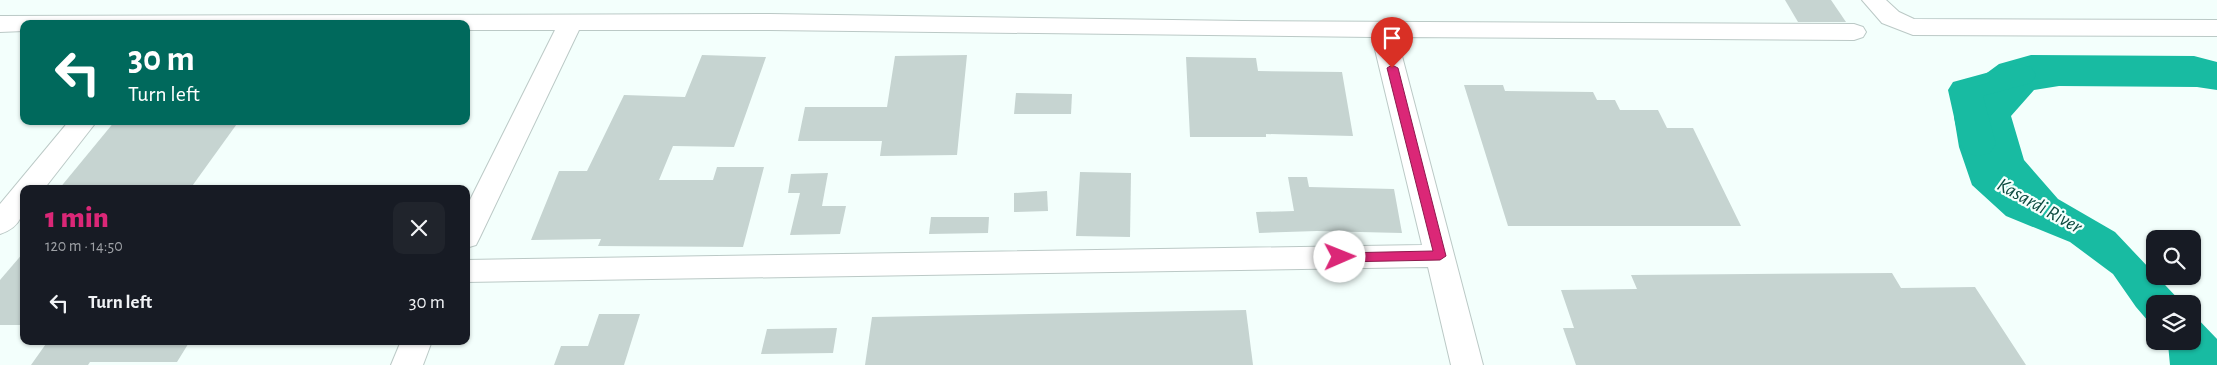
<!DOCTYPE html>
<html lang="en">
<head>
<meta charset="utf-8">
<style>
	body { margin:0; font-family:"Alegreya Sans",sans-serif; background:#20242c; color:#f1f3f6; height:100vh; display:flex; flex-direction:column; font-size:19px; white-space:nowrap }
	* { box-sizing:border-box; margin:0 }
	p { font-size:16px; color:#9ea1a6 }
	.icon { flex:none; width:28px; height:28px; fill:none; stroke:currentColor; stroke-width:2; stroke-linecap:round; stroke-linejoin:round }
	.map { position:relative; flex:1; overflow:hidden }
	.panel { position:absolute; left:20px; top:185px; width:450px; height:160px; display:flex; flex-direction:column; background:#171b24; border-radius:10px; box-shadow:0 1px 4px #0004 }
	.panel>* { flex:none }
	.banner { position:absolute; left:20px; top:20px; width:450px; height:105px; border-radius:10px; box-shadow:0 1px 4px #0004; background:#00695c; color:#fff; overflow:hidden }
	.controls { position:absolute; left:2146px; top:230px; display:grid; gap:10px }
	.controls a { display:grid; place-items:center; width:55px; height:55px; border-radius:10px; background:#171b24; box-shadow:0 1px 4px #0004; font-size:25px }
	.pin { position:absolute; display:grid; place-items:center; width:42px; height:42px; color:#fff; margin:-51px -21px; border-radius:50% 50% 50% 0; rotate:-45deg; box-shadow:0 0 5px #0007 }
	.pin .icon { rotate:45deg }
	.me { position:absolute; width:55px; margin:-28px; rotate:89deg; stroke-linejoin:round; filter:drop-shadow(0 0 4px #0008) }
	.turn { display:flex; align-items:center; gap:18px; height:105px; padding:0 25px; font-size:22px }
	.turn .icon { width:65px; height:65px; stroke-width:2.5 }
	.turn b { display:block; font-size:35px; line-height:42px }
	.round { display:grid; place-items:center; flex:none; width:52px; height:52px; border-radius:10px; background:#20242c }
	.head { display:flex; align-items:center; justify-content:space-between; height:85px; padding:0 25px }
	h1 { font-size:30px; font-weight:800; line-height:38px; color:#db2777 }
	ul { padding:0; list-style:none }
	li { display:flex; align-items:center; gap:15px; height:65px; padding:0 25px }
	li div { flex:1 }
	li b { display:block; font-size:19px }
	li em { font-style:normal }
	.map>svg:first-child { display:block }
</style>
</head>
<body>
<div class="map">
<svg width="2217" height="365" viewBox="0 0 2217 365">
	<rect width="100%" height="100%" fill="#f3fffc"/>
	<!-- water -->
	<g fill="#18bba2">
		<path d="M2031,55L2194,56L2217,62V90L2197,87L2059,86L2034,90L2011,116L2024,160L2058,199L2115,232L2183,304H2155V329L2136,307L2113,274L2070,242L2006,216L1972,185L1959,147L1954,117L1976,81L1999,64Z"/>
		<path d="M2193,314L2217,339V365H2170L2168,344L2166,341H2192Z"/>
	</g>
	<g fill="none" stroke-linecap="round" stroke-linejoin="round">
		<!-- river -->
		<path fill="#18bba2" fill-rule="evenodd" d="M2019,64L2031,67L2036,75L2031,83L1983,96L1996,144L1990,153L1978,156L1966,153L1960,144L1948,90L1953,82Z"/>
	</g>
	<!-- building -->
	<g fill="#c6d4d1">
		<path d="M1785,0H1831L1846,22H1798Z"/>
		<path d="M702,55L766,57L734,147L673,146L659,180H713L717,167H764L743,247L598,246L601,239L531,240L559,171H587L624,95L685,97Z"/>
		<path d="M967,55L957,155L880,156L882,141H798L805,107H887L895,56Z"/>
		<path d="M1186,57L1256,58L1258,71L1342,72L1353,136L1266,134V137H1190Z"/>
		<path d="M1464,85H1503L1505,91L1593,92L1597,100H1615L1620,110H1658L1667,128H1693L1741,226H1508Z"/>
		<path d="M1016,93L1072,94L1071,114H1014Z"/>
		<path d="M115,121H239L190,189H59Z"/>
		<path d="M1080,172L1131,173L1130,237L1076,236Z"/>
		<path d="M828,173L822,206H846L840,234L790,235L800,193H788L791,174Z"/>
		<path d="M1288,177H1307L1309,187L1394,189L1402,233L1317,231L1259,233L1256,212L1294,211Z"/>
		<path d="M1047,191L1048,211L1014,212V193Z"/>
		<path d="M931,217H989L988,233L929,234Z"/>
		<path d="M24,252V325H0V280Z"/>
		<path d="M1892,273L1901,288L1975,287L2026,365H1576L1563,328H1574L1561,290L1637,289L1631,275Z"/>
		<path d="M1246,310L1253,365H865L872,317Z"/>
		<path d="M599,314H640L624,365H554L561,346H588Z"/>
		<path d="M837,328L833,353L761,354L767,329Z"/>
		<path d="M48,341H190L177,362H90L88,365H31Z"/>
	</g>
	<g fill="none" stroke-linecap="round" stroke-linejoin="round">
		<defs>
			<g id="minor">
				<path d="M1862,0H1886L1899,12L1914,19L2217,20V36L1913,35L1882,23Z"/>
				<path d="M770,14L1242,21L1854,24L1863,27L1866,32L1863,37L1854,40L1397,37L1483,365H1451L1428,267L466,282V260L1422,245L1372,37L770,30H579L480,237L476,245L466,248V208L555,30H466V24H24V31L0,32V16Z"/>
				<path d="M69,121H97L44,189H24C24,211 24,226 0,234V204Z"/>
				<path d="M401,341H432L423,365H391Z"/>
			</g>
		</defs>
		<!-- minor casing -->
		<use href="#minor" stroke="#bbc9c6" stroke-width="2"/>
		<!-- minor -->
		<use href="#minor" fill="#fff" fill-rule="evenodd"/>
	</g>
	<!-- route -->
	<path fill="#db2777" stroke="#8e194d" d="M1392,65L1398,68L1446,256L1440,260L1340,262L1334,257L1340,253L1433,251L1387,68Z"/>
	<g text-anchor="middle" stroke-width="4.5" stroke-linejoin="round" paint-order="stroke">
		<!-- water labels -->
		<g font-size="20" font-style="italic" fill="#0d4b40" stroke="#f3fffc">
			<text transform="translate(2040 205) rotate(29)" y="7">Kasardi River</text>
		</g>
	</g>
</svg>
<div class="controls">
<a><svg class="icon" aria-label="search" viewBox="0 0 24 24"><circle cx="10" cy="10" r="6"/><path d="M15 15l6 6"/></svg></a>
<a><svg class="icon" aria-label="layers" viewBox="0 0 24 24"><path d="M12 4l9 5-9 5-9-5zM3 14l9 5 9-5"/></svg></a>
</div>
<div class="pin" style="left:1392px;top:68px;background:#d93025"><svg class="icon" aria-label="arrive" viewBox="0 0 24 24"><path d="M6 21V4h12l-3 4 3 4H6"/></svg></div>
<svg class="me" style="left:1340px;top:257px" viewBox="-20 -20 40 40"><circle r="19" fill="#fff"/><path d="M0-13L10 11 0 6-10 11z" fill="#db2777"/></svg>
<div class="banner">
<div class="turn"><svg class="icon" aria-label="left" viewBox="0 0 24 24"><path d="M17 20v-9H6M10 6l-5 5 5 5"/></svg><div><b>30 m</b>Turn left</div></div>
</div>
<section class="panel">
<div class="head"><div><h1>1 min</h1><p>120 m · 14:50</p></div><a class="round"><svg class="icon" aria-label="close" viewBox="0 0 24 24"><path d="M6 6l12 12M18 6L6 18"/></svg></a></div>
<ul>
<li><svg class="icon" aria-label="left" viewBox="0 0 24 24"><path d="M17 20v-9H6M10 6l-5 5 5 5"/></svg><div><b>Turn left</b></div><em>30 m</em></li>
</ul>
</section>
</div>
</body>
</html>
